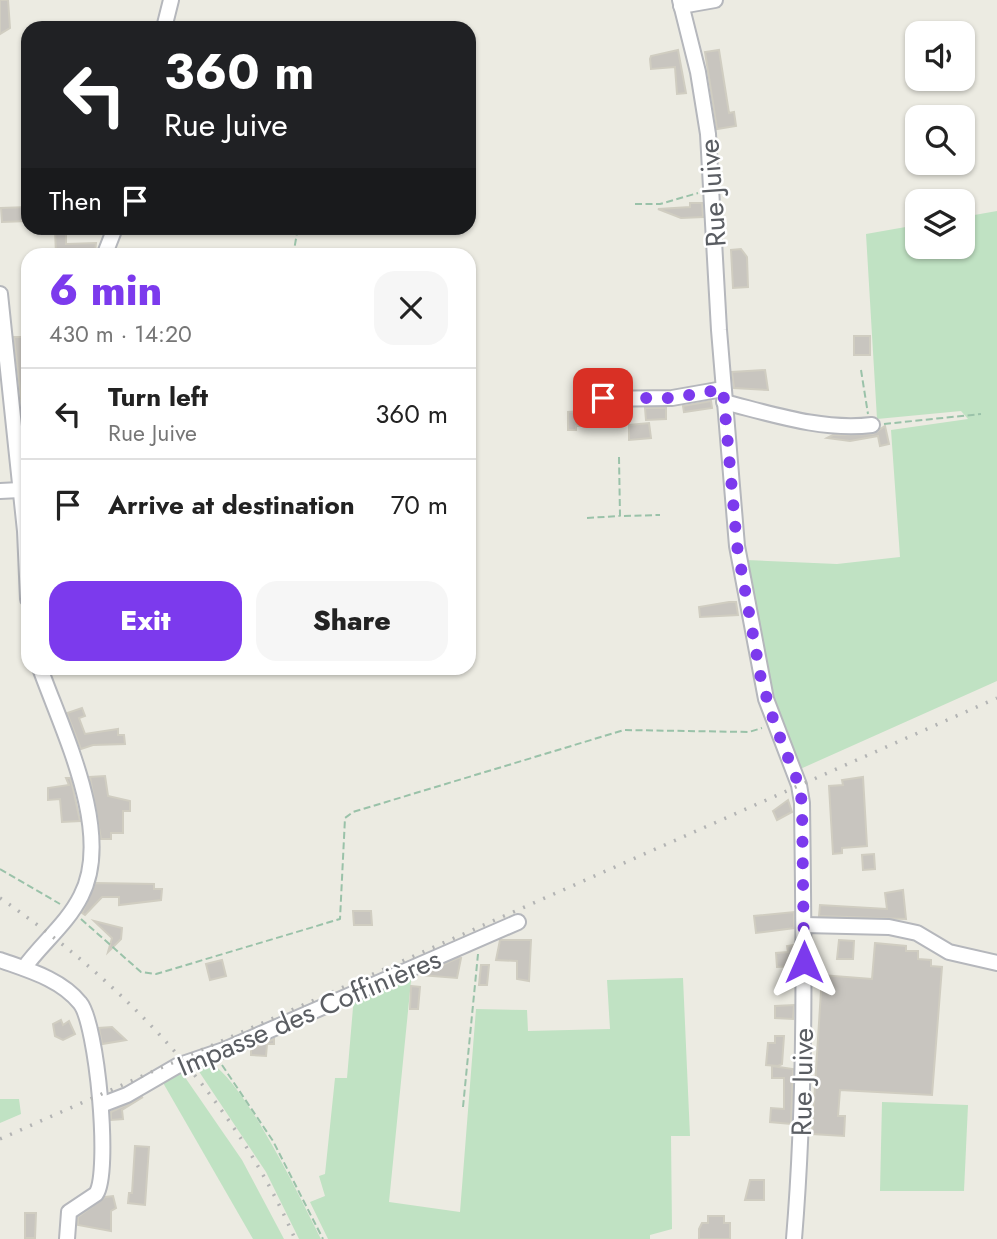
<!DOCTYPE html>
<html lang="en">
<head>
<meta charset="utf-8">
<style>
	body { margin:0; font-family:Jost,sans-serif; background:#f6f6f6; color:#222; height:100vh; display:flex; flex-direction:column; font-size:26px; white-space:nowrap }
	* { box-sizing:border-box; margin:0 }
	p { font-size:23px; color:#767676 }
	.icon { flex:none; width:38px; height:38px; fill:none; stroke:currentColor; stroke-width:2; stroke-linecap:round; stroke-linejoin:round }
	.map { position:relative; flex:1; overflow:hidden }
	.panel { position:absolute; left:21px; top:248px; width:455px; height:427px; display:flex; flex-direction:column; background:#fff; border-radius:21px; box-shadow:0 2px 5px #0004 }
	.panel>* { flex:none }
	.guide { position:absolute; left:21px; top:21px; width:455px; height:214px; border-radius:21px; box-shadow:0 2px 5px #0004; background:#202124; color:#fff; overflow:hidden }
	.controls { position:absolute; left:905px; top:21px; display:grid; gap:14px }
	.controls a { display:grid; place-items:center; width:70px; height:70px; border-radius:14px; background:#fff; box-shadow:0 2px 5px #0004; font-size:35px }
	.pin { position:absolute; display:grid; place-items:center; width:60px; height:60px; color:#fff; margin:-30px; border-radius:14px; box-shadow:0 4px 10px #0006 }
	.me { position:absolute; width:77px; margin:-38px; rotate:0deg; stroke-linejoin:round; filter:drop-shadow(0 0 5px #0008) }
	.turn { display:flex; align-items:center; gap:24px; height:147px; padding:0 28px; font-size:32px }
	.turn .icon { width:91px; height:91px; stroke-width:2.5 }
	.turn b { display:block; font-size:49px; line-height:60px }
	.then { display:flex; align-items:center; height:66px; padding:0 28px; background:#0003; gap:14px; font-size:26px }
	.round { display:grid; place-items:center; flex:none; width:74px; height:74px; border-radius:21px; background:#f6f6f6 }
	.head { display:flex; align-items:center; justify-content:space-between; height:119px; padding:0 28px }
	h1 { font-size:42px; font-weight:800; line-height:52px; color:#7c3aed }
	.primary-button { display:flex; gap:14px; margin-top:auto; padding:14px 28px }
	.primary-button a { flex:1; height:80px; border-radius:21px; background:#7c3aed; color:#fff; font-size:28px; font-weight:800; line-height:80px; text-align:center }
	.primary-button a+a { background:#f6f6f6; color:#222 }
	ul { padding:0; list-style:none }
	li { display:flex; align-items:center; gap:21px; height:91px; padding:0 28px; border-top:2px solid #e0e0e0 }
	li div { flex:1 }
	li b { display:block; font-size:26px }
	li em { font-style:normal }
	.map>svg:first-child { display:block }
</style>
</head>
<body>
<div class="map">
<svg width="997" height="1239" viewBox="0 0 997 1239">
	<rect width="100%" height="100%" fill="#ecebe2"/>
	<!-- green -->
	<g fill="#c0e2c3">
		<path d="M997,211V681L798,770L775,707L746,560L837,564L900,557L891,430L968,419L961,411L877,419L866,234L917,225V247H962L963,217Z"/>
		<path d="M412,971L389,1202L460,1212L476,1009L527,1010L528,1031L610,1029L607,980L683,978L690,1136H671L672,1229L650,1235V1239H328L310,1202L325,1196L319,1176L325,1174L335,1078H347L354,996Z"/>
		<path d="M207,1061C242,1075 302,1202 321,1239H299L266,1172L194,1064Z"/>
		<path d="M180,1070L242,1160L284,1239H253L162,1081Z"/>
		<path d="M0,1099H19L21,1114L0,1123Z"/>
		<path d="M882,1102L968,1105L964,1191H880Z"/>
	</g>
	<!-- building -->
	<g fill="#c8c5bf" stroke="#d0cdc1" stroke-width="2">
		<path d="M0,0H8L10,28L0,34Z"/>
		<path d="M678,50L686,93L677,94L675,67L651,69L650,59L651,56Z"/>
		<path d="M719,50L729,113L734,112L736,126L717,129L705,52Z"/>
		<path d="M690,203H702L703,217L681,218L658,209L690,207Z"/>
		<path d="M28,207V221L2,222L1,208Z"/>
		<path d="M55,228H66V244L96,243L95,252L56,256Z"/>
		<path d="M741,249L747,257L748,287L733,288L731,250Z"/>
		<rect x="854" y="336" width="16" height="19"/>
		<path d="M14,337H24L25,358H28L23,416Z"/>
		<path d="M765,370L768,390L734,388L732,372Z"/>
		<path d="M711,401L712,408L684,412L683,406Z"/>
		<path d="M623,408V419H610L611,426H576V430H568V412Z"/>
		<path d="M645,408H666V419L646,420Z"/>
		<path d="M649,423L651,438L629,440V425Z"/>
		<path d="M885,426L889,444L880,446L878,436L850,441L827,438L833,435L873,434Z"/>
		<path d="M729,602H736L738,615L700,617L699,607Z"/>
		<path d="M82,708L85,716L79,718L85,734L118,729V735H124L125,744L93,745L81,749L67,713Z"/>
		<path d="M105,776L108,796L130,801V811H123V833H111V839H101L90,777Z"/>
		<path d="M863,777L867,846L842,848V853L833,854L829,786L843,785L842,780Z"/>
		<path d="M66,778H70L72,784L80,821L62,822L60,799L48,800V788L69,785Z"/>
		<path d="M788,800L792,812L777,820L773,811Z"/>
		<path d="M874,854L875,869L863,870L862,855Z"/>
		<path d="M95,883L154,884V889H162L161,900L119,905V897H102L85,915L82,913Z"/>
		<path d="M903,890L906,919L819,916L820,905L887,909L885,893Z"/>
		<path d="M353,911H371L372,925H354Z"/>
		<path d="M794,912V928L756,933L754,916Z"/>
		<path d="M94,921L122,928L121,939L108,952L112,938Z"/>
		<path d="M500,940H531L529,981L517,979V961L496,960Z"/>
		<path d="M839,940L854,941L853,959H837Z"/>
		<path d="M875,943L906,946V951H918V959L931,960V966L942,967L932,1095L840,1090L838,1116H845L844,1136L812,1134L822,975L872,979Z"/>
		<path d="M794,945V966L777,967L776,953L788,952L787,946Z"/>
		<path d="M461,958L457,978L420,975L458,958Z"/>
		<path d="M222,960L226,976L210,980L206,964Z"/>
		<path d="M481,965H489L487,985H479Z"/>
		<path d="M411,986L420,987L418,1009H410Z"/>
		<path d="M794,1005L793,1019L775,1018V1006Z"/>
		<path d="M61,1020L63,1025L69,1021L75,1034L63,1040L55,1036L53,1024Z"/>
		<path d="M112,1027L126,1040L102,1044L99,1028Z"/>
		<path d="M775,1036H784L782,1064L778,1066L766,1065L768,1043H775Z"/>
		<path d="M274,1039V1044H267L266,1056L251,1055V1049Z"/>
		<path d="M772,1066L793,1069L791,1124L770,1122L771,1108L784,1109V1078H772Z"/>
		<path d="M143,1097L122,1110L123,1119L111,1120V1112Z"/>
		<path d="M135,1146L149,1147L145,1205L128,1203L129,1193H132Z"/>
		<path d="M750,1180H764V1200H745Z"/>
		<path d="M113,1196L116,1208L111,1211V1231L78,1225V1217L105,1197Z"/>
		<path d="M25,1213H36L35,1238H25Z"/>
		<path d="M708,1216H724V1223H730V1239H699V1229L702,1223H708Z"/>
	</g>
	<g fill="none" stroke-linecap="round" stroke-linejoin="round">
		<defs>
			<g id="minor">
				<path d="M680,0L698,72L708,134L719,330L737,546L766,699L799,785L802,803C804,948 806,1094 794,1239"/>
				<path d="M681,6L715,0"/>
				<path d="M164,28L171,0"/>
				<path d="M104,256L115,228"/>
				<path d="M0,294L25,531L28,599"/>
				<path d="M593,399L672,398L723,389"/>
				<path d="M724,402C772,414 822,431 872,425"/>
				<path d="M0,491L20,490"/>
				<path d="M804,925L889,927L917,933L949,952L997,963"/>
				<path d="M0,960C28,970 61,979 80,1003C97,1023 111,1173 96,1194L69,1212L67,1239"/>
				<path d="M24,968C42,943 67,924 81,896C114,833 62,730 40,668"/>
				<path d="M101,1105L127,1095L177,1066L224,1050L518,922"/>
			</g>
		</defs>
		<!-- minor casing -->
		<use href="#minor" stroke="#b5b7bc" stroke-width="18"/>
		<!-- path -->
		<g stroke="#9ac2a9" stroke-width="2" stroke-dasharray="7 3.5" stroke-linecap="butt">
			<path d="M635,204H660L698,193"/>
			<path d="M293,256L297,233"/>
			<path d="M861,370L868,414"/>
			<path d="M884,424L981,414"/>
			<path d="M619,457L620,516L660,515"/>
			<path d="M587,518L619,516"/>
			<path d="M0,869L60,904"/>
			<path d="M81,919L141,972L156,974L340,919L345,818L353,812L624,730L749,732L762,728"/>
			<path d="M222,1065L273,1141L323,1239"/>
			<path d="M463,1107L478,954"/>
		</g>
		<!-- minor -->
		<use href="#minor" stroke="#fff" stroke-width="14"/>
		<!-- rail -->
		<g stroke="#b3b4b4" stroke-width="3.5" stroke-dasharray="2 9" stroke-linecap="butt">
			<path d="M0,898C125,984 234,1098 295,1239"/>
			<path d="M0,1139L997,698"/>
		</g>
	</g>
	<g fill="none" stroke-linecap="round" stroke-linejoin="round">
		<!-- route -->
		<path stroke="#7c3aed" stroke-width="12" stroke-dasharray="0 21.6" d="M603,398H672L723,389L737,546L761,679L775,725L799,785L802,803L804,962"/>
	</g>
	<g text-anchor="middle" stroke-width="5" stroke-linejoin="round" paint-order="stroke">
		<!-- street labels -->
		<g font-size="28" fill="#5a5d62" stroke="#fff">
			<text transform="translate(712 193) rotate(-94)" y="10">Rue Juive</text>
			<text transform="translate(309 1012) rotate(-23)" y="10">Impasse des Coffinières</text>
			<text transform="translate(802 1082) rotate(-89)" y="10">Rue Juive</text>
		</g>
	</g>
</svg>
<div class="controls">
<a><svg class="icon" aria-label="sound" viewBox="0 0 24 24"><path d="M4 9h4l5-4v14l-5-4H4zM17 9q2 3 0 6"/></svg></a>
<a><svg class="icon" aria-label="search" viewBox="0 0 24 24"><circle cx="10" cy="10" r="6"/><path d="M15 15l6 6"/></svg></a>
<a><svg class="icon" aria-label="layers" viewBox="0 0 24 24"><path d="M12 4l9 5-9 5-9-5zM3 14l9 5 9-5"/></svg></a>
</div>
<div class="pin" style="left:603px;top:398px;background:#d93025"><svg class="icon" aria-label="arrive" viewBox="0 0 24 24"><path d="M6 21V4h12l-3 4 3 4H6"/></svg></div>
<svg class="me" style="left:804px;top:962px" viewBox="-20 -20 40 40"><path d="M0-17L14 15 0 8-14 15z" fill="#7c3aed" stroke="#fff" stroke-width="4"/></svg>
<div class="guide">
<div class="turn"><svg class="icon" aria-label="left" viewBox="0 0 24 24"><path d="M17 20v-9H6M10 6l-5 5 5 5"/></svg><div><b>360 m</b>Rue Juive</div></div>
<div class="then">Then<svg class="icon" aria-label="arrive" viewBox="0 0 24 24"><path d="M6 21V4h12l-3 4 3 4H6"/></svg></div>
</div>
<section class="panel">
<div class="head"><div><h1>6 min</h1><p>430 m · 14:20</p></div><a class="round"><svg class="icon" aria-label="close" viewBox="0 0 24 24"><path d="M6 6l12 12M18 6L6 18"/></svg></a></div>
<ul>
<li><svg class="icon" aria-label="left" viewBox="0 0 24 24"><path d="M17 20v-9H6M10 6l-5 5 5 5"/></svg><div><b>Turn left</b><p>Rue Juive</p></div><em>360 m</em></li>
<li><svg class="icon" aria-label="arrive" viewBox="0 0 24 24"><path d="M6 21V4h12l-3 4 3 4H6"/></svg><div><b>Arrive at destination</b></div><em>70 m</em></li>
</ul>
<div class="primary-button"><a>Exit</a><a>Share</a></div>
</section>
</div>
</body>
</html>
